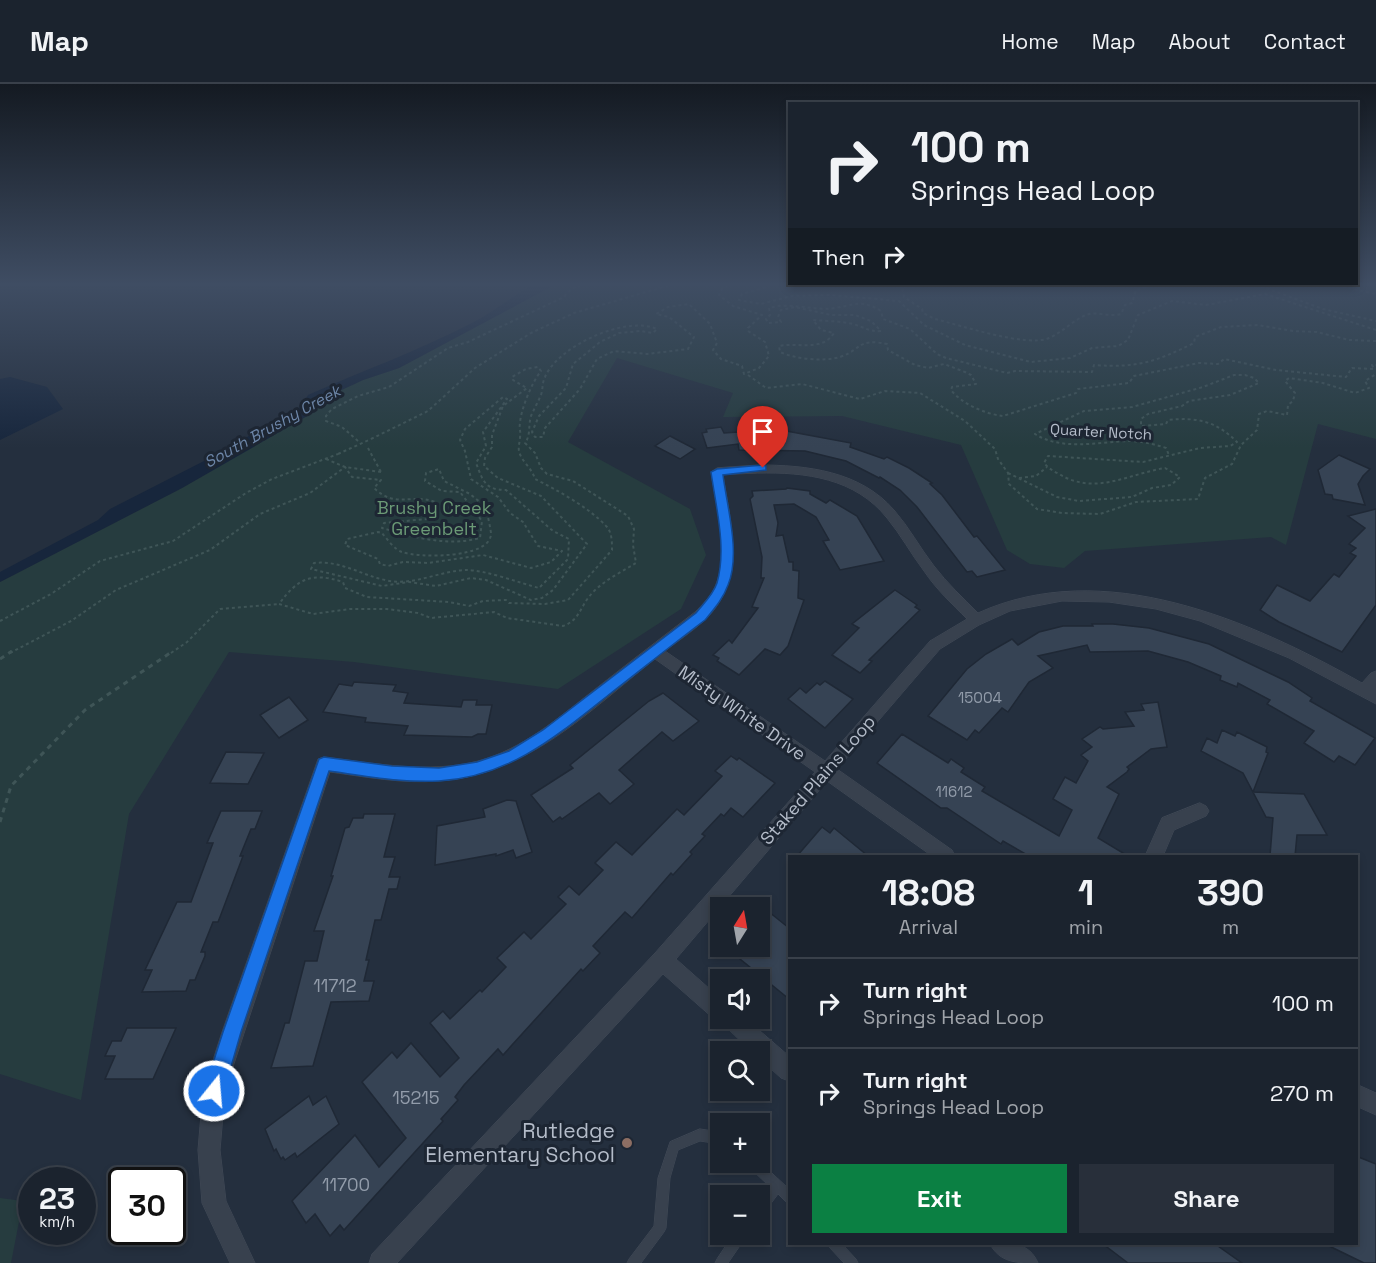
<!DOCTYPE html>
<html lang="en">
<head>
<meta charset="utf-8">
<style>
	body { margin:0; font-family:"Space Grotesk",sans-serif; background:#282f3a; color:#f1f3f6; height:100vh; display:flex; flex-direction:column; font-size:22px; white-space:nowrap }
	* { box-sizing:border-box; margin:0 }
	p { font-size:20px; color:#a0a4aa }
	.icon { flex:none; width:33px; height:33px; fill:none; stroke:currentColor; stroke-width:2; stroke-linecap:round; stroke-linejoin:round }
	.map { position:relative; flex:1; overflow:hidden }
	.sheet { position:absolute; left:788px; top:771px; width:570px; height:390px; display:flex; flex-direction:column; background:#1b232e; border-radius:0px; box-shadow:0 3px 9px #0003,0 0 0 2px #39404a }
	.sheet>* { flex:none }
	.banner { position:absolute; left:788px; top:18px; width:570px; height:183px; border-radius:0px; box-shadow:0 3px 9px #0003,0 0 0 2px #39404a; background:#1b232e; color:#f1f3f6; overflow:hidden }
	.needle { width:39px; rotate:11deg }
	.buttons { position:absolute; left:710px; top:813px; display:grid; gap:12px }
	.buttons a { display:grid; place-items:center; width:60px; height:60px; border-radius:0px; background:#1b232e; box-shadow:0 3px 9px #0003,0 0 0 2px #39404a; font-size:30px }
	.speed { position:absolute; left:18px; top:1083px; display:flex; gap:12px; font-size:30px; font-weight:700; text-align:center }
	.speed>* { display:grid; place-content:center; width:78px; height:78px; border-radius:50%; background:#1b232e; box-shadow:0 3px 9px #0003,0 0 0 2px #39404a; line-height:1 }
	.speed small { font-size:15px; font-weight:400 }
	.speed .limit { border:3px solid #111; border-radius:9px; background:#fff; color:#111 }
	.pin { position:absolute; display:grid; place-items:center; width:51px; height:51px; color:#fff; margin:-62px -26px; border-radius:50% 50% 50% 0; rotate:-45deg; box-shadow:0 0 6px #0007 }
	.pin .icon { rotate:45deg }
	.me { position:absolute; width:66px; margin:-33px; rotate:17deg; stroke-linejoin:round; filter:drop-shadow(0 0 4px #0008) }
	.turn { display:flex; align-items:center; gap:21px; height:126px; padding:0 24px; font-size:27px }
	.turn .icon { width:78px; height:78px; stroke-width:2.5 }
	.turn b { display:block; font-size:42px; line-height:51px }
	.then { display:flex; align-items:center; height:57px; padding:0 24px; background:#0003; gap:12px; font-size:22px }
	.eta { display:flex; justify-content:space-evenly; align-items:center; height:102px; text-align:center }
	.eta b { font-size:36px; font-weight:700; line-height:42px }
	.button { display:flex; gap:12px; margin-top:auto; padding:12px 24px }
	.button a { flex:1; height:69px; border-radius:0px; background:#0b8043; color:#fff; font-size:24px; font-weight:700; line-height:69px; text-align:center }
	.button a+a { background:#282f3a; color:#f1f3f6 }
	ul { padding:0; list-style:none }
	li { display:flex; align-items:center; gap:18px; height:90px; padding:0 24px; border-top:2px solid #39404a }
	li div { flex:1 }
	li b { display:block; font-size:22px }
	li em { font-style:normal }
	header { display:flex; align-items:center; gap:36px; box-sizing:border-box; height:84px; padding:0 30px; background:#1b232e; border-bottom:2px solid #39404a }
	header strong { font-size:28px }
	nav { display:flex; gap:33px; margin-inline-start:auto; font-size:21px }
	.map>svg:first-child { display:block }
</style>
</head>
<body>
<header>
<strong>Map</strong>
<nav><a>Home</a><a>Map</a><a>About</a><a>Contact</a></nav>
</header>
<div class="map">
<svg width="1376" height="1179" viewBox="0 0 1376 1179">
	<rect width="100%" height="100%" fill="#242f3e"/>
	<!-- green -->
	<g fill="#263c3f">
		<path d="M558,199H1376V355L1318,340L1286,461L1271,453L1085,467L1064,484L1030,480L1007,466L961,361L842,332L723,333L733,309L617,274L568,358L690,425L706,471L681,525L558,605L354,578L229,568L129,730L81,1016L0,990V498L182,404L314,328L324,314L363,296L399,284Z"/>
		<path d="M0,1114L23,1117L11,1179H0Z"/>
	</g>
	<!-- water -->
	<g fill="#17263c">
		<path d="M537,199H558L399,284L363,296L324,314L314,328L182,404L0,498V488L98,436L110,425L206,376L302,322L308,311C362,287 418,267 470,240C494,228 513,211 537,199Z"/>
		<path d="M10,293L47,303L63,325L0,356V295Z"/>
	</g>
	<!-- building -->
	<g fill="#364354" stroke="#1f2835" stroke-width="1.5">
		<path d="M721,343L724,349L754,347L755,350H781V346L851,359L850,363L884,375L887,373L909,384L932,399L930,400L942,411L974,453L977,452L1005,486L977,493L972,487L967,488L917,423L900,406L880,393L879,394L846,377L805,367L739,366L738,360L707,364L702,349L707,348L706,345Z"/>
		<path d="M670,352L695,365L680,375L655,362Z"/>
		<path d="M1339,371L1370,385L1363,392L1358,400L1365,421L1333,415L1332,411L1325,410L1318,386Z"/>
		<path d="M787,404L810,407V410L826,419L830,416L857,432L884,477L840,486L823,457L829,456L816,433L794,420L774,421L778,439L776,452L783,451L789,478H793V486L799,487L798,514L804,516L788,562L780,571L765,565L739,591L717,577L719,574L713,571L729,556L732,559L758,524L752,523L764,494H761L762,473L750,415L753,412L752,407L786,405Z"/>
		<path d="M1376,425V521L1342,568L1279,538L1260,526L1277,501L1310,517L1334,490L1339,493L1356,472L1350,469L1356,464L1349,460L1365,444L1348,432Z"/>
		<path d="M895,506L917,521L915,523L920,526L869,576L872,577L860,589L832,571L859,544L852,540Z"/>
		<path d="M1092,540H1113L1149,544L1209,560L1288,598L1312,614L1310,617L1375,654L1355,681L1339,672L1334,678L1304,659L1314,647L1267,620L1270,616L1238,599L1237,603L1220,596L1221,592L1188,578L1148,567L1090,568L1087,561L1038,572L1053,584L1029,598L1008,628L1002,624L979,649L975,646L967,656L928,632L967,585L986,570L1012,555L1018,561L1039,548L1063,542H1093Z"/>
		<path d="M825,597L853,615L825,644L788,615L800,604L806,609L817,599L820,601Z"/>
		<path d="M354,598L396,601L393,607L408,609L404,619L461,623L463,616H477L476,621H492L486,650H478L472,653L404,651L408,642L365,638L366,634L323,628L339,600L352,602Z"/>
		<path d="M663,609L699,637L673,657L662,648L619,686L634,700L610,720L599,709L562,735L560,733L553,738L531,711L573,684L570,681L649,617Z"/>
		<path d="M289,613L308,636L279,654L260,631Z"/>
		<path d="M1158,618L1167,663L1151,665L1127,683L1129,685L1127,688L1107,703L1119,710L1098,754L1128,772H1029L1003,757L1001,760L947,724H941L877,679L902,650L948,679L951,675L964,684L961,688L985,703L982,707L1059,752L1072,726L1053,715L1065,693L1076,699L1088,677L1081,671L1092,663L1082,655L1100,643L1103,645L1134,642L1125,628L1144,626L1141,620Z"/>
		<path d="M1222,646L1235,652L1237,648L1267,663L1266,668L1268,669L1253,708L1304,710L1327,751H1297L1295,772H1270L1273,734L1266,733L1243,689L1201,667L1207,654L1217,659Z"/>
		<path d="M226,668L264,669L248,700L210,699Z"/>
		<path d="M731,672L737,676L739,674L775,699L743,733L731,724L724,732L721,730L702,750L705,752L690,768L692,770L673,791L671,789L632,834L625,828L593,862L600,869L583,887L581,885L503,971L498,965L464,1001L455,1013L458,1016L441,1035L443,1037L344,1146L340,1141L330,1152L315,1130L306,1139L292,1117L355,1051L379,1083L406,1054L362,998L392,968L397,974L411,959L440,993L459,974L430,939L443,927L450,935L480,906L482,908L506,883L497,874L524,848L531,855L566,820L558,813L569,802L579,811L603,786L595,779L616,758L632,771L677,725L684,731L722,692L715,687Z"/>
		<path d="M507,716L516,717L532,768L516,774L513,766L496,772V770L435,781L437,742L485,733L483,725Z"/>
		<path d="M221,727H262L255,745H251L240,772H243L220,833L218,838H213L201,868H205V872L199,886L195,896H190L186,907L142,908L152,886H145L177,818H191L213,759H207Z"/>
		<path d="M364,730H395L384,773H395L389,793H400L397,805H389L381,836H375L366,876H369L364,897H374L369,917L331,918L313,982L271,984L285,939H289L305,877H317L324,847H314L333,792H331L345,744L349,743L353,734H363Z"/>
		<path d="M822,743L830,749L834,744L868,772H797Z"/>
		<path d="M759,820L789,844V915L740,875L743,870L734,862H759Z"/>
		<path d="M127,944H176L153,995H105L115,972H105L112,957H121Z"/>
		<path d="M309,1012L313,1021L326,1012L339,1040L297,1073L295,1069L285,1076L283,1073L281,1075L276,1065L274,1067L265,1045Z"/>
		<path d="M1356,1072L1376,1080V1179H1364L1325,1160H1356Z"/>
		<path d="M1103,1160H1215L1242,1179H1128Z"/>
	</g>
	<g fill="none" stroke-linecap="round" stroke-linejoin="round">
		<defs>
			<g id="service">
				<path d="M12,199V200L0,202V200Z"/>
				<path d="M700,1045L720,1048V1060L700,1057L678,1066L670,1094L666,1144L664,1148L641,1179H627L629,1175L654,1142L658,1094L670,1058Z"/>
				<path d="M759,1077L789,1105V1119L785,1117L778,1110L763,1130L759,1132V1116L769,1102L748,1082L747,1078H759Z"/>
				<path d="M734,1150H748L728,1179H715L717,1175Z"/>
				<path d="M828,1160H842L856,1175L858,1179H844L830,1164Z"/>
			</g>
			<g id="minor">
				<path d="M758,381C807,381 860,387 894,426C909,443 920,464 934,482C947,499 963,514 978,529C1104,472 1250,536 1362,599L1371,589L1376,587V620L1289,574L1200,537L1156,525L1109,518L1062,517L1010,527L979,541L940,565L837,685L952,766L955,772H932L827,697L676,875L720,914V934H745L789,972V997L781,994L759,974V968H752L720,937L713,934L663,890L397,1179H369L372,1170L655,869L815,688L655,575C589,627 527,691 439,697C403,700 366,693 330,688L225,1007L220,1066L226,1117L255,1179H230L202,1119L198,1066L203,1007L222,948L318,675L324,673C374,679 428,690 478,677C523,665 558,634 594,606C627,580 661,554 695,528C702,521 711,512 715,503C730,468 716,423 711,388L717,384ZM758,389C806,388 855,394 887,434C901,451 911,470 924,487C936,505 952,520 967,535L930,557L825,677L665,567C678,557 693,547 705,536C747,495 731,442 723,391Z"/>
				<path d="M1200,719L1206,722L1209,727L1206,732L1174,746L1163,772H1145L1162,734Z"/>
				<path d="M1356,1000L1376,1009V1031L1356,1022Z"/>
				<path d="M990,1160C1010,1158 1029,1158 1038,1179C1017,1179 1000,1179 990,1160Z"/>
			</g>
		</defs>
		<!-- service casing -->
		<use href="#service" stroke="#414a57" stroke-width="1"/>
		<!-- minor casing -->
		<use href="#minor" stroke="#414a57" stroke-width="1"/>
		<!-- path-far1 -->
		<g stroke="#3f5557" stroke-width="2" stroke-dasharray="3 3" stroke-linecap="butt">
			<path d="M769,199L767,203L742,210L739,216L761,220L791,212L831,211L899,217L924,241L965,261L1031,278L1070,274L1092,264L1118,262L1128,256L1138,231L1172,217L1206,221L1265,210L1376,246"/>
			<path d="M861,200H865"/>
			<path d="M892,200L902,203L904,213L922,225L923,229L935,235C960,241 1027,264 1049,254C1062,249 1075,234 1089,230C1099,228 1110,233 1121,230L1125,221L1132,219L1136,206L1156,200"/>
			<path d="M1255,200L1323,225L1376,237"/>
			<path d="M1331,200L1376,210"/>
			<path d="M1376,257L1349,256L1317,248L1293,247L1258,241L1221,243L1195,253L1194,259C1155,278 1138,284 1094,281L1092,288L1015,287L1007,289L946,274L937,270L910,245L883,235L881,227C862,215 854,221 835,224C817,227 797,220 778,222L769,224L770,231L766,235L768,239L781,238L778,233L781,226L795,223L831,231H855L871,237L881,247C869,248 864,243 853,240C840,237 826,237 813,236L821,246L834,249C822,268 798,258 779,262L780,268C795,275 824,278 840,273C863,265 857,254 887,260L888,266L915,281L928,284L944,280L965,288L971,291L976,300L952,303L951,306C962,320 985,330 1003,332L1076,309L1078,305L1129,299L1134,292L1199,279L1218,280L1224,275L1276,286L1346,293L1352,284L1374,285L1372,281H1376"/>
			<path d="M748,291L766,304L802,300L860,315L885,307L920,309L965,337L995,365L998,375L1008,389L1009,400L1037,425L1062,429L1100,430L1136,418L1198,415L1205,394L1232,380L1241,361L1257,346L1259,330L1267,327L1287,331L1288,321L1293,317L1295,309L1285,297L1289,294L1323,299L1355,309L1369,304L1365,297L1376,290"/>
			<path d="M371,355L428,327L475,284L531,249L574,229L677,199"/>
			<path d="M358,357L342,343L326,337V332L332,325L358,312L389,303L448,264L468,258L564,213C571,202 582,201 594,199"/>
			<path d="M368,364L381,388"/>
			<path d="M326,375L345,383L381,388"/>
			<path d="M1008,389L1057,413L1079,417L1132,413L1152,404L1171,401L1180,393L1165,384C1128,390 1095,412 1059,390C1053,387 1048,384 1044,379L1048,372L1143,378L1200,364L1230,362L1237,358C1216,337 1197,333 1168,336L1166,340L1141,342V335L1148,330L1182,322L1189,317L1230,311L1259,299L1254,294L1245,291H1234L1203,303L1132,323L1084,327L1035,350C1062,367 1098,358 1129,357C1141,357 1154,360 1166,364L1169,371"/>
			<path d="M1019,394L1036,392L1047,383"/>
			<path d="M0,537L51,510L100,477L173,457L246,409L272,395L338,370"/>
			<path d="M10,569L71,537L116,506L210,466L260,430L310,409L345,383L352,393L381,396L374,404C396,425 411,409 435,418L436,427L427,435L384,439L382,444C413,453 448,463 480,454L482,437L460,408L442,407L425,397L426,389L439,385L444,397L470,410L486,423C487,429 491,446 491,450C490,475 418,474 402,468C395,466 387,455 382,449L378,448L347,455L345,461L378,475L380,480L388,482L403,478L428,479L483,471L531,484L551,478L562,467L538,462L523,438L510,429L498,413L471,395L465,367L460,356L465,345L503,313L507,315L483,348L486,362L476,379C483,397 485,406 506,406L553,447L569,455L568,475L539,504C520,499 485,486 467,486C441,486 413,503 385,496C361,491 340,476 314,479L311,485L382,502L409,498L436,502L471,494L486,496L531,516L542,514L553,506L587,460L541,412L498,394L484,382L485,374L492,363V351L503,322L527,304L513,296L512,293L526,285L538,283L541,287C532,298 521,325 520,339C519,344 521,348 520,353C520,358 518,362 519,367C521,377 532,384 535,395C557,406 590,424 607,443C612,449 612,458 612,466L568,516L545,520L509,519L506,516L483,517L469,522L449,518L367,513L345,504L343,498C312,488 298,494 279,520L313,530L350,525H387L418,529L431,534L494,528L507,534L563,542C578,537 580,525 588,514C600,498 620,489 636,479L633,461L634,445L628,432L573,397L547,390L541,384L535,369L525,359C531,351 528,342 531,332C534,325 538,318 541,311C543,305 542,299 545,293C558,262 626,231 657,245L653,249L640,247L619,249L600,258L583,272L573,280L566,304L539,332L532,348L535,353H543L545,344L580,305L597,275L614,267L647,270L688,265L694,253L669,233L656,230L668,223L689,220L710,240L717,259L713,266L721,275L742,282L744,290L759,284L769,272L765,258L748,247V244L762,231L733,222L719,211L723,203L738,199"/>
			<path d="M171,569L187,558L220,525L279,520"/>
		</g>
		<!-- path -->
		<g stroke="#3f5557" stroke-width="3" stroke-dasharray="5 5" stroke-linecap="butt">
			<path d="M0,575L12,567"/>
			<path d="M0,738L11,702L85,626L173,567"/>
		</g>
		<!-- service -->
		<use href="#service" fill="#38414e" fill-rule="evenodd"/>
		<!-- minor -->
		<use href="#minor" fill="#38414e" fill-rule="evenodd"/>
		<!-- path-bridge -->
		<path stroke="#3f5557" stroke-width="2" stroke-dasharray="3 3" stroke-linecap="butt" d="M338,370L371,355"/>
	</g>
	<!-- sky -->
	<linearGradient id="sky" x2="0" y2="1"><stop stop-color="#141a22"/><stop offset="0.55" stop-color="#3f4d63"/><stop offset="1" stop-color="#3f4d63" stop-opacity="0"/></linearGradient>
	<rect width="1376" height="364" fill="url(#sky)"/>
	<!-- route -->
	<path fill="#1a73e8" stroke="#114b97" stroke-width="1.5" d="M763,381L766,382V386L723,391C727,424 741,469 728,501C723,515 714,525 705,536C673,560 642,585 611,609C558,651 510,693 439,697C402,699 365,692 329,687L241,948L224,1007L221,1014L214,1017L207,1014L204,1007L223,948L319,675L324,673L392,682L439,684L477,678L509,667L543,646L696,529C703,520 713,511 717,499C727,464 716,424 711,388L717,385Z"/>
	<!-- markers -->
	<circle fill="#8d6e63" stroke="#1d2633" stroke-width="2" cx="627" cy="1059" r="6"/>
	<g text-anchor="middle" stroke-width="6" stroke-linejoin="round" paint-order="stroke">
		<!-- far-street labels -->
		<g font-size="15" fill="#b4bcc9" stroke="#1d2633">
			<text transform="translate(1101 348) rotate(3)" y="5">Quarter Notch</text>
		</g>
		<!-- number labels -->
		<g font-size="15" fill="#929caa">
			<text x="980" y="619">15004</text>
			<text x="954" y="713">11612</text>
		</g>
		<!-- far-water labels -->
		<g font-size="16" font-style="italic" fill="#6d86a8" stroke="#1d2633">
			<text transform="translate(272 342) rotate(-29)" y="6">South Brushy Creek</text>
		</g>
		<!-- park labels -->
		<g font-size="18" fill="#6b9a76" stroke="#1d2633">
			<text x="434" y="430">Brushy Creek<tspan x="434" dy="21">Greenbelt</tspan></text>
		</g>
		<!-- street labels -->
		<g font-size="18" fill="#b4bcc9" stroke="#1d2633">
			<text transform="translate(742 629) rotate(35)" y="6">Misty White Drive</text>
			<text transform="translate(818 696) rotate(-49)" y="6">Staked Plains Loop</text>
		</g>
		<!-- near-number labels -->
		<g font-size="18" fill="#929caa">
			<text x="335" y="908">11712</text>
			<text x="416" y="1020">15215</text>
			<text x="346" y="1107">11700</text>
		</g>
		<!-- near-poi labels -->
		<g font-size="21" fill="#b4bcc9" stroke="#1d2633" text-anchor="end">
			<text x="615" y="1054">Rutledge<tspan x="615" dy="24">Elementary School</tspan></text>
		</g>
	</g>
</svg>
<div class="buttons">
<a><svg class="needle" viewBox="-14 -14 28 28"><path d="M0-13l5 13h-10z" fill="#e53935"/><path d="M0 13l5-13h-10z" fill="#a0a4aa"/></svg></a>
<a><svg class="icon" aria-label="sound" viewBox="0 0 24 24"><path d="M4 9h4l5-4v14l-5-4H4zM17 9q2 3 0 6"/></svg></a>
<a><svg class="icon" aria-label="search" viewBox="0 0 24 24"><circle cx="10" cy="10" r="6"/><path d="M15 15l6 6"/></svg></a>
<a>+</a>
<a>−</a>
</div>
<div class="speed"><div>23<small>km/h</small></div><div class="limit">30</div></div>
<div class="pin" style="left:763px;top:384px;background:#d93025"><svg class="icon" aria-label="arrive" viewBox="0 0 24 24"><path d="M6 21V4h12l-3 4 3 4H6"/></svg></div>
<svg class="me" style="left:214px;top:1007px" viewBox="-20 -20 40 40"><circle r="17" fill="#1a73e8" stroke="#fff" stroke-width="3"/><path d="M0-11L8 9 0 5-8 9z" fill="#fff"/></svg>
<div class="banner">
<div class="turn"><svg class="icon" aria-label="right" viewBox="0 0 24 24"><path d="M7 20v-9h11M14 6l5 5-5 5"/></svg><div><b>100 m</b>Springs Head Loop</div></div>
<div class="then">Then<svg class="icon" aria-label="right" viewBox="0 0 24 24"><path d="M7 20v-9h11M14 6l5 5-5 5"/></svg></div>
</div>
<section class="sheet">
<div class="eta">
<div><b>18:08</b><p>Arrival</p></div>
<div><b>1</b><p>min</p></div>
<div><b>390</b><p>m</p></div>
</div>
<ul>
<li><svg class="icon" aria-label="right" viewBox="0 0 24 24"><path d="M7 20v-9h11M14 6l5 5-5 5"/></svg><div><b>Turn right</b><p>Springs Head Loop</p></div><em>100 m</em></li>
<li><svg class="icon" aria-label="right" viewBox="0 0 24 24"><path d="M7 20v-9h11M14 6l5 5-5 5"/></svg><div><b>Turn right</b><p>Springs Head Loop</p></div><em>270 m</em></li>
</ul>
<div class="button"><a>Exit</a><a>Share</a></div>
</section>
</div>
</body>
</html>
